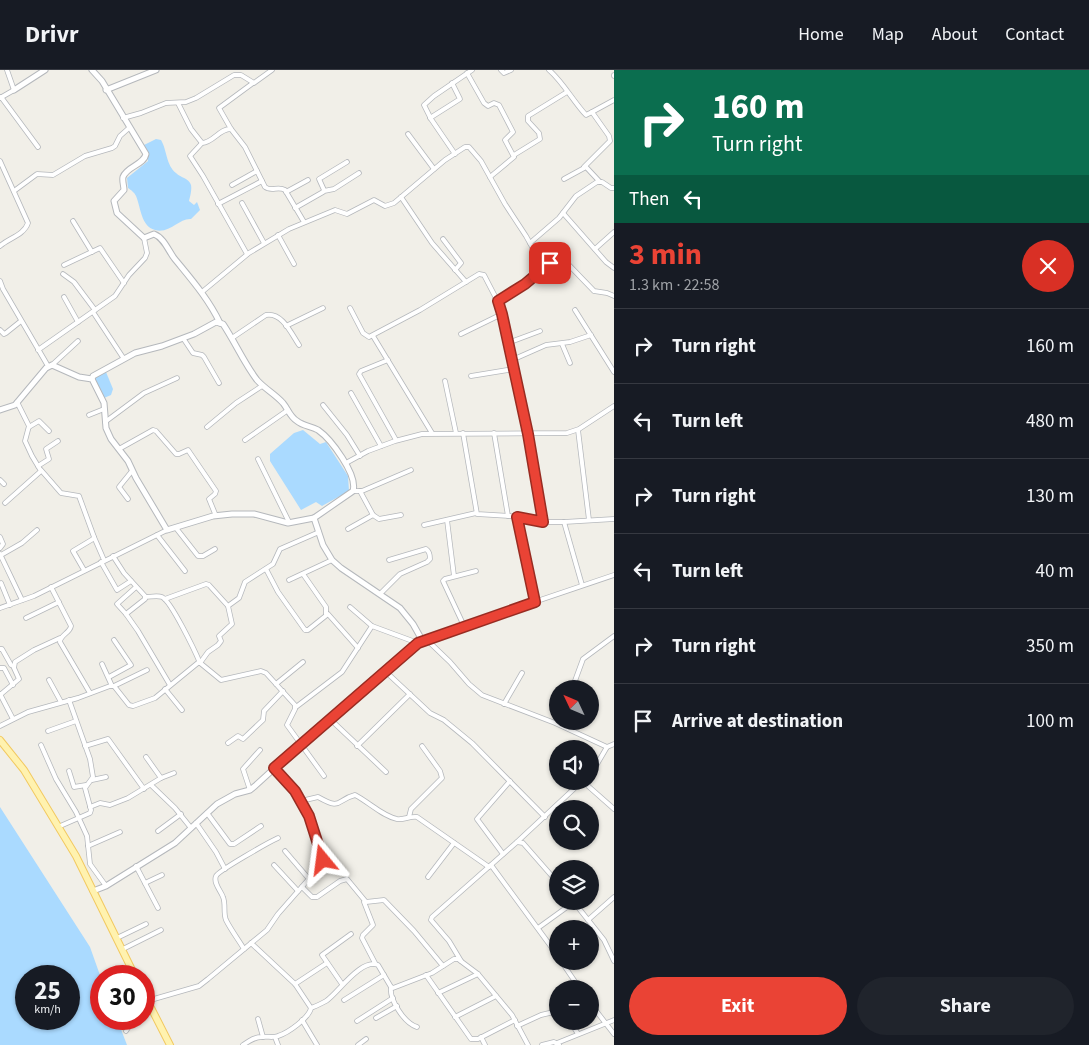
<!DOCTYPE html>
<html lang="en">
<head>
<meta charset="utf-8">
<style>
	body { margin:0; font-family:"Source Sans 3",sans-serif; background:#20242c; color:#f1f3f6; height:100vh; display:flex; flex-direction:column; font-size:19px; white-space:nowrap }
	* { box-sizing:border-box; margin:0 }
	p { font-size:16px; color:#9ea1a6 }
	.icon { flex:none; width:28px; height:28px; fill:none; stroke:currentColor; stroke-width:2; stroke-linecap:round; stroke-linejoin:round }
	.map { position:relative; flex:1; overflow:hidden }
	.details { display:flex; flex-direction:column; background:#171b24; width:475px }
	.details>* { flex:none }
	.guide { background:#0b6e4f; color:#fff; overflow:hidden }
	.needle { width:32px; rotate:314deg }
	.buttons { position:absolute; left:549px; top:610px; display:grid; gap:10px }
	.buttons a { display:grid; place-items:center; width:50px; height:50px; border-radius:50%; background:#171b24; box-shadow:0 1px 4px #0004; font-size:25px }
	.speed { position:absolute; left:15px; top:895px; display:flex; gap:10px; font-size:25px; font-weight:700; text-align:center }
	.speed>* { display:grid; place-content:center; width:65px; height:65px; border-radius:50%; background:#171b24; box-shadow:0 1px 4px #0004; line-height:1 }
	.speed small { font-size:12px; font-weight:400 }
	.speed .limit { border:8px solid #d22; background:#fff; color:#111 }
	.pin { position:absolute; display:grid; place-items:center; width:42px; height:42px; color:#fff; margin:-21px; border-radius:10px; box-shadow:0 2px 8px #0006 }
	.me { position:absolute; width:55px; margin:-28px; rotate:344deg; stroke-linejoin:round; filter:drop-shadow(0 0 4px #0008) }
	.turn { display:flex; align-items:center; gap:18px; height:105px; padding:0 15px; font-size:22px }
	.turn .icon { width:65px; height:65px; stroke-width:2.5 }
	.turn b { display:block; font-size:35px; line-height:42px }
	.then { display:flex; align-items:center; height:48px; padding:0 15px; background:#0003; gap:10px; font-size:19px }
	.round { display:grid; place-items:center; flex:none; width:52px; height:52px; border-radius:26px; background:#20242c }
	.headline { display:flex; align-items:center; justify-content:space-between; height:85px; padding:0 15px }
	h1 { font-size:30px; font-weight:700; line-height:38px; color:#ea4335 }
	.button { display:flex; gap:10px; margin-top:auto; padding:10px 15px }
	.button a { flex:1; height:58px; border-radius:30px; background:#ea4335; color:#fff; font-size:20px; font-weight:700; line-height:58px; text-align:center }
	.button a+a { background:#20242c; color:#f1f3f6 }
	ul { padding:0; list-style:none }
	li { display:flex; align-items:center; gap:15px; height:75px; padding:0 15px; border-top:1px solid #363941 }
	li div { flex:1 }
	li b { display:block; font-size:19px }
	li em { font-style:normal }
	header { display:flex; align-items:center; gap:30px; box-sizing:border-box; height:70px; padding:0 25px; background:#171b24; border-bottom:1px solid #363941 }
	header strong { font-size:24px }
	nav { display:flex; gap:28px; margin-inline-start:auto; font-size:18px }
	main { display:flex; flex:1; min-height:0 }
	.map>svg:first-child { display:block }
</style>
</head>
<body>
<header>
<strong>Drivr</strong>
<nav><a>Home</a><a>Map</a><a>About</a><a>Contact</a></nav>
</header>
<main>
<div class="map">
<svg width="614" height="975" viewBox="0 0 614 975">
	<rect width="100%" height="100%" fill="#f1efe8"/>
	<!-- water -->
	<g fill="#aadaff" fill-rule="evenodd">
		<path d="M156,69L161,70C167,80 166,95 176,103C181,108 189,108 191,115C192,120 190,127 189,131L194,135L197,132L200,140L191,149C179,148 170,164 155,160C141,156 141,138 136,126C135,123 131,120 128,118L127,108L148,91L144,75Z"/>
		<path d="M106,302L113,319L111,325L104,328L94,307Z"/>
		<path d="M303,360L320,374L326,372L348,406L349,421L322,436L316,432L301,440L270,391V384L294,363Z"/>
		<path d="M0,737L90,877L101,908V949H117L127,975H0ZM26,906H69V949H26Z"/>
	</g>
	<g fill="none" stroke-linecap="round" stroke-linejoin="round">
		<defs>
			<g id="minor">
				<path d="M501,0L504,3L511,0"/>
				<path d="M549,0C563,12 573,31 586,45L592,42"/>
				<path d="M467,3L484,33L488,36L494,33L499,35L513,62L505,70L514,87L490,107"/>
				<path d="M614,5V6"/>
				<path d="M1,27L38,77"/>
				<path d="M0,28L14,20L7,0"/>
				<path d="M178,33L191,59L202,73C213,73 220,58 231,59L245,77L265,117C271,122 278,116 285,120L304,152"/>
				<path d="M123,48L141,43L166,33L186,32L196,28L234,5H241L254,13L272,0"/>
				<path d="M430,48L460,29L452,13"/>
				<path d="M231,59L219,38L253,13"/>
				<path d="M408,64L434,99"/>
				<path d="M202,73L190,86L203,106L247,184"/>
				<path d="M455,84L431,49L424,35L434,26L472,0"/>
				<path d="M514,85L540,69L539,63L528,51V46L567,22"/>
				<path d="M0,91L28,153C24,165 9,168 0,176"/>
				<path d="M584,97L610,71L609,66L592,42L614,30"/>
				<path d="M564,109L586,97L600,112"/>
				<path d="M232,115L257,101"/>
				<path d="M14,121L37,104L53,105L85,86L112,78L115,76L120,66L129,58"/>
				<path d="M324,121L334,119L359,103"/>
				<path d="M286,122L308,110"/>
				<path d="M401,127L432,173L466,212"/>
				<path d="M242,133L264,173"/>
				<path d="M218,134L262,111"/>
				<path d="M295,138L323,122L324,120L319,109L347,92"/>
				<path d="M563,143L606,192L614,198"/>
				<path d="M73,151L92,182"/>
				<path d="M278,165L294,194"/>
				<path d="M443,169L461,193L455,200"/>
				<path d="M530,173L559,148L576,126L597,112H602L611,118H614"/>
				<path d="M595,179L614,162"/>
				<path d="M64,195L100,178L124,213"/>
				<path d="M63,204L74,212L95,240"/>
				<path d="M0,211L3,219L48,296"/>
				<path d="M202,222L249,183L289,159L335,140L347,144L374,130L385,136L394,133L445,90L465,77H469L481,91L505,134L526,166L541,193L545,195L557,190L566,192L594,221L607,223L614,226"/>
				<path d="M64,227L78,252"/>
				<path d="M498,231L525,214L549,194"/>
				<path d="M350,238L363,263L369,267L420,240L479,204L484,205L498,232L502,244L528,364L543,452"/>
				<path d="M575,240L614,302"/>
				<path d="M93,242L124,289"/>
				<path d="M286,256L323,238"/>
				<path d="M0,260L4,264L6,263L21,251"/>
				<path d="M461,264L502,244"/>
				<path d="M373,266L432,363"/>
				<path d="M183,268L193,283L202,285L204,287L219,313"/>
				<path d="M232,268L266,245C282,242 291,263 299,275"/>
				<path d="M508,273L540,261"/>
				<path d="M562,274L570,293"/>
				<path d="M38,280L115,226L129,205L145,188L147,183L144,168"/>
				<path d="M388,290L361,301L359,304L396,370"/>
				<path d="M512,290L546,275L570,272L591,265"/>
				<path d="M52,295L78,271"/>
				<path d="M471,306L514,299"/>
				<path d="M445,311L456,363"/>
				<path d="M351,323L381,376"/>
				<path d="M323,335L347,365L360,386"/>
				<path d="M89,345L104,339"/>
				<path d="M105,352L144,323L177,308"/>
				<path d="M29,357L39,351L49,361"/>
				<path d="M207,357L236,333L262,316"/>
				<path d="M578,360L589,450"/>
				<path d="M463,363L477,444L510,446L543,452H564L614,449"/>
				<path d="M494,363L508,446"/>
				<path d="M245,370L288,340"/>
				<path d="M119,379L153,360L156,361L176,384H179L188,380L216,421L215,424L209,429L216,446"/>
				<path d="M258,389L289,452"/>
				<path d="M346,393L368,381L395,371L422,364L567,363L579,359L614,336"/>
				<path d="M38,396L49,389L46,379L58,371"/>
				<path d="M41,400L61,423L79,426L94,467L93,469L73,481L84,500"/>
				<path d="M0,410L4,414"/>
				<path d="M353,421H362L411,400"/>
				<path d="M360,421L373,445L379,449L401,445"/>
				<path d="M128,429L119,417L132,401"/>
				<path d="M5,433L41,401L32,386L25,371L29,356L17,332"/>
				<path d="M517,447L535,532"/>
				<path d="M447,450L454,506"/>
				<path d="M564,452L582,515"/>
				<path d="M424,455L476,443"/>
				<path d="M176,458L198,486H203L215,479"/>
				<path d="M348,459L373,445"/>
				<path d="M157,465L185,501"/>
				<path d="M0,467L3,474L0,478"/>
				<path d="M94,467L104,490"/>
				<path d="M0,484L22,530"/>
				<path d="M1,485L22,473L37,460"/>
				<path d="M113,486L124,503L145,526V529L126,544L138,561L170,615"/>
				<path d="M101,492L117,520L131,511"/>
				<path d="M266,499L278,522L305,560H308L328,544L358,578"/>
				<path d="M303,504L326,537V544"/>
				<path d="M289,510L332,490"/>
				<path d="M1,513L10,535"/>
				<path d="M51,517L71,556C70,563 60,565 60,572L90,623"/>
				<path d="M380,524L400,504L427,492L430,489C430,485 429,481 426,479L389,490"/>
				<path d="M146,527C150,527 157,525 162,527C171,531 195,581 200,593"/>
				<path d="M165,529L206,514L209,515L228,536"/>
				<path d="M350,537L372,556L418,573"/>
				<path d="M0,538L34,526L167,460"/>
				<path d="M126,544L117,534L136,517"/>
				<path d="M26,548L59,532"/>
				<path d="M464,556L443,511L445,509L476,501"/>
				<path d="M425,569L614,505"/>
				<path d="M426,569L450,592L469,614L482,625L555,653L607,677L614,674"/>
				<path d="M0,579H2L11,595L13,596"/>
				<path d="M200,593L208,582L218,575L221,571L219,566L232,554L228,536L239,528L245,512L273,494L280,479L319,462"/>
				<path d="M102,594L112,616"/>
				<path d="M0,598H4L13,615"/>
				<path d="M385,601L430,643L444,650L472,673L545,747"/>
				<path d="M109,607L131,595L114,570"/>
				<path d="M49,610L61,632"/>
				<path d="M276,614L303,592"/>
				<path d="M114,616L147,600"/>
				<path d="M165,619L182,640"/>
				<path d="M572,619L583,589L614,566"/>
				<path d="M0,624L13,649"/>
				<path d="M0,625L19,609L14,598L15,592L34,580L60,568"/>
				<path d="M504,634L522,603"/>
				<path d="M296,637L342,602L372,556"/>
				<path d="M330,649L386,702"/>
				<path d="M0,656L28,642L78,628L110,616H114L129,635L133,636L155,628L199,592L221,610L261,601L266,603L295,635V639L287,655L324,706"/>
				<path d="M48,661L76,651"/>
				<path d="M228,673L238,666L243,669L263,650L264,641L283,621"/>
				<path d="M41,675L56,709L76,742L87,766L90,794L106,816"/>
				<path d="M85,676L108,669L144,719"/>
				<path d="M357,676L410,624"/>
				<path d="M146,687L161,708"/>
				<path d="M69,701L74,717L86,715"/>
				<path d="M590,706L607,677"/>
				<path d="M92,710L106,707"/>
				<path d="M587,711L588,716L614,739"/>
				<path d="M151,715L175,738L191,758"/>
				<path d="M250,720L243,699L260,680"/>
				<path d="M301,731L318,727C343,741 335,730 355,725C369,732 382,746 397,749C404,750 410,746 417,747L489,797"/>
				<path d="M90,737L100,733L110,735L128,728L161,708L174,703"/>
				<path d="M207,743L230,774H234L261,756"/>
				<path d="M409,747L411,739L442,708L440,701L422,676"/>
				<path d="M196,753L216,782L225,799"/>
				<path d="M58,757L90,743L91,740L85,718L93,707L90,689L69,630"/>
				<path d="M158,761L181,744"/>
				<path d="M517,772L577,716L586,713"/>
				<path d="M88,776L120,762"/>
				<path d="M285,781L309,809"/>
				<path d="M503,784L477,749L510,711"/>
				<path d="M274,795L298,821"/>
				<path d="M491,795L558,886"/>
				<path d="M136,796L158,838"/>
				<path d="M428,807L454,773"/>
				<path d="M145,813L162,805"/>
				<path d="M302,817L312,827H317L340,811L347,809L366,832L384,830L414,861L443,896"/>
				<path d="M573,831L604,870L614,891"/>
				<path d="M364,832L373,855L363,865L362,868L375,893"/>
				<path d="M588,850L614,827"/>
				<path d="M538,858L574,832"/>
				<path d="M117,868L146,854"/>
				<path d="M123,879L161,860"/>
				<path d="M244,879C238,869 231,860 226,850C223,843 226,834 223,827C221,821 213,813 216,806C218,801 269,772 278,768"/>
				<path d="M461,891L449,871L431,850L432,847L517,772L523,773L558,813"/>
				<path d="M561,891L580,919"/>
				<path d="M426,905L471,969H478L515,950"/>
				<path d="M295,914L327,893"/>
				<path d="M342,914L322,885L351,864"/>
				<path d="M391,917C389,929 404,953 417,957"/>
				<path d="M438,923L478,904"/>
				<path d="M344,930L384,905"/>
				<path d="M590,933L614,964"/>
				<path d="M144,936L147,931L199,916L208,909L267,860L278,844L321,795C326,781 304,734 295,722C289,713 281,705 274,698"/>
				<path d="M311,938C316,936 321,934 326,931C338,923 361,888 378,895L391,917L393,918L432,903L454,889H458L478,904L512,945L528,975"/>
				<path d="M455,947L496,926"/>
				<path d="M376,948L397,936"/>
				<path d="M258,949L263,967"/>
				<path d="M302,950L317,975"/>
				<path d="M357,951L393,928"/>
				<path d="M570,951L578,964"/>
				<path d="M517,956L541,945L558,941"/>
				<path d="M126,961L134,949"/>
				<path d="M275,967L278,975"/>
				<path d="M481,967L485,975"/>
				<path d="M557,973L614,950"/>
				<path d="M243,975C249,971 254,967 262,967C267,966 273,968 278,966C288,963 309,948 311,938L295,914L251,873"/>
				<path d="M358,975L366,969"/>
				<path d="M542,975L554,972L559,975"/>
			</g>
			<g id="tertiary">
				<path d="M92,0L102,11L146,84C144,95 127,96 123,107C122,111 124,116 124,120L114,131L117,143L144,168L154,164C164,168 168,180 174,188C191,209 208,228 220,253"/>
				<path d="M14,20L45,0"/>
				<path d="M106,20L156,0"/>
				<path d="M92,309L93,306L135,283L162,276L194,264L216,252L223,254C235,272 244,293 257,310C265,319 275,324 283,333C288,339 290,347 297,351C303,356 311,356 318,360C331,369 358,405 353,421L314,448L323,475L332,490L341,498L400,538L413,554L422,570L301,674L255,716L250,720L235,724L217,734L175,773L106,816L93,821"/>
				<path d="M0,340L15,335L46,298L52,295L79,307L92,309L104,333L106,358L111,369L128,391L136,408L167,460L213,446L232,444H254L288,453L314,448"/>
			</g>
			<g id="primary">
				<path d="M0,670L24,700L76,786L135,906"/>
				<path d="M144,924L170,975"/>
			</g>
		</defs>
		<!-- minor casing -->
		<use href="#minor" stroke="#b5b8bc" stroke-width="5.5"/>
		<!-- tertiary casing -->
		<use href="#tertiary" stroke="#b5b8bc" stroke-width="7"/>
		<!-- primary casing -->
		<use href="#primary" stroke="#f2c960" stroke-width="8"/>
		<!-- minor -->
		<use href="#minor" stroke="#fff" stroke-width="4"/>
		<!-- tertiary -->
		<use href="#tertiary" stroke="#fff" stroke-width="5"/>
		<!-- primary -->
		<use href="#primary" stroke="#fff2af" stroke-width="6"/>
	</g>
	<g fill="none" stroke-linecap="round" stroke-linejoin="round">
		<defs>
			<path id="route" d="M323,790L309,746L295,721L274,698L418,573L535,532L517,447L543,452L528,364L502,244L498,231L525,214L550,193"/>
		</defs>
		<!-- route casing -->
		<use href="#route" stroke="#982c22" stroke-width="12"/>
		<!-- route -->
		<use href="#route" stroke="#ea4335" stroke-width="9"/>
	</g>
</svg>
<div class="buttons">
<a><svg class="needle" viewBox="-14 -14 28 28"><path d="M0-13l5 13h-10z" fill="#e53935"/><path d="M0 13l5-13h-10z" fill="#9ea1a6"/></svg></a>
<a><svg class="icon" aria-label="sound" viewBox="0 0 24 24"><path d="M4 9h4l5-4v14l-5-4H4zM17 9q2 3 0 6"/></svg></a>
<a><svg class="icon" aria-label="search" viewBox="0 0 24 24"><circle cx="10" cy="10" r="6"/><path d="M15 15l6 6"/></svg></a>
<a><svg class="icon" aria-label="layers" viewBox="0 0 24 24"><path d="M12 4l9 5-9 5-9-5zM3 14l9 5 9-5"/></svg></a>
<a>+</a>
<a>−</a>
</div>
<div class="speed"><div>25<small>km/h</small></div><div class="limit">30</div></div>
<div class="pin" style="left:550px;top:193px;background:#d93025"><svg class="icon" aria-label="arrive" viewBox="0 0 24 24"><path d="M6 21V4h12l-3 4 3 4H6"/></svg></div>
<svg class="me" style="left:323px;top:790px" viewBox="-20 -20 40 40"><path d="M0-17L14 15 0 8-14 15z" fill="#ea4335" stroke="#fff" stroke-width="4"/></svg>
</div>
<section class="details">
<div class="guide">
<div class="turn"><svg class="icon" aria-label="right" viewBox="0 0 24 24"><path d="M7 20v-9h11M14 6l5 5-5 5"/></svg><div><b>160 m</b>Turn right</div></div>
<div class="then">Then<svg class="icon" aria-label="left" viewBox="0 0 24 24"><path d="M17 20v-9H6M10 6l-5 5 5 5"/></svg></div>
</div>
<div class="headline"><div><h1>3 min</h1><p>1.3 km · 22:58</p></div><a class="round" style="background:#d93025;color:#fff"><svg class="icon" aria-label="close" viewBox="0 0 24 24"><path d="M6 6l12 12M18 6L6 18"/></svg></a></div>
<ul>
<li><svg class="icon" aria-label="right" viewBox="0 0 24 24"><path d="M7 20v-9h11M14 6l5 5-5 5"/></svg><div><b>Turn right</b></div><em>160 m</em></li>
<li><svg class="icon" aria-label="left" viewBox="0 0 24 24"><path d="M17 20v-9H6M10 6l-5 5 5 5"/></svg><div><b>Turn left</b></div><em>480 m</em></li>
<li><svg class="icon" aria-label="right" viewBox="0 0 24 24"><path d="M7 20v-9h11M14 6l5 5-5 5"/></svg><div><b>Turn right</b></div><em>130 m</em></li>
<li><svg class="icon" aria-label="left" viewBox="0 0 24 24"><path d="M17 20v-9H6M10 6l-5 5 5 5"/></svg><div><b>Turn left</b></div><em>40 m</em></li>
<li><svg class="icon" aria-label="right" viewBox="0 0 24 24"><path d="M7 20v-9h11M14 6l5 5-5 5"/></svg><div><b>Turn right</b></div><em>350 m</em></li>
<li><svg class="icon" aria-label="arrive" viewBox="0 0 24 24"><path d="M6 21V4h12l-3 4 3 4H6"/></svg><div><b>Arrive at destination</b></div><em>100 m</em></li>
</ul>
<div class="button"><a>Exit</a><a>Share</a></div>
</section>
</main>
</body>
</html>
